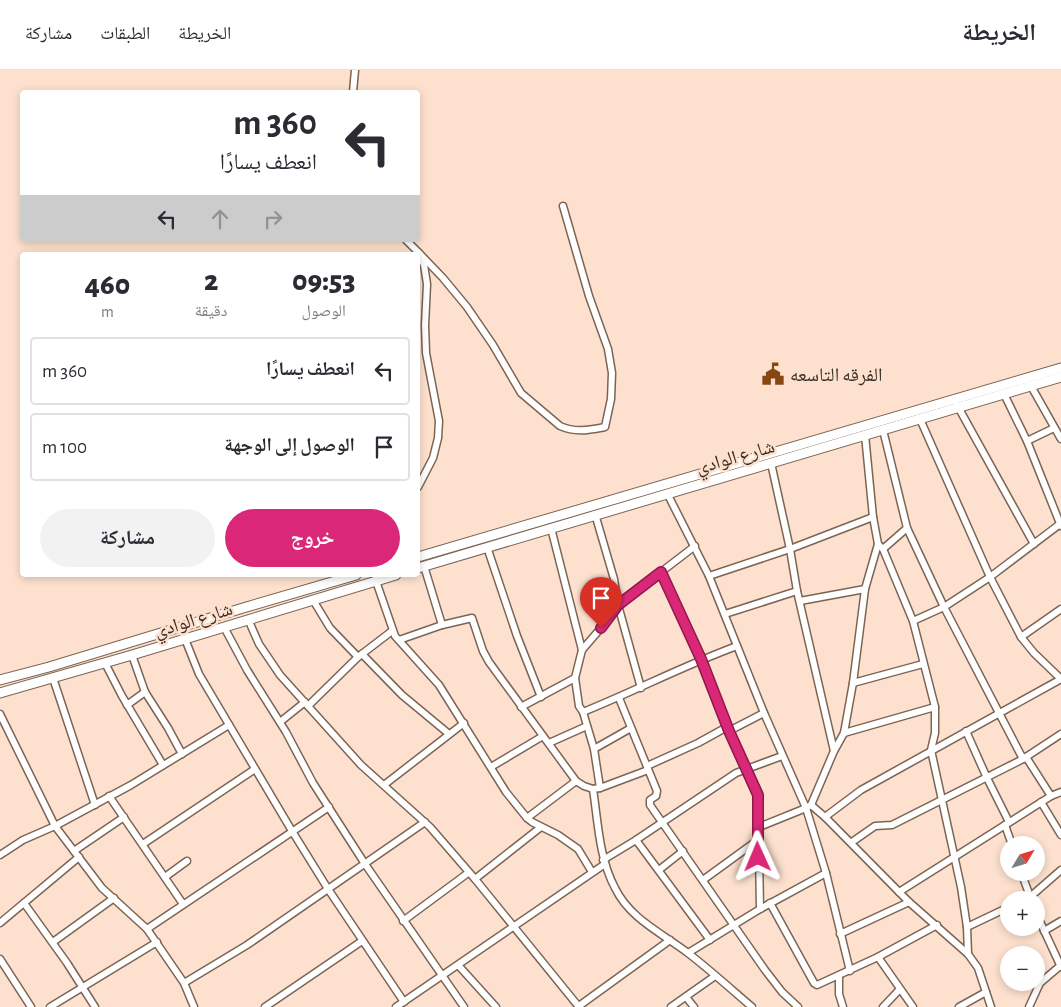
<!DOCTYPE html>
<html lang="ar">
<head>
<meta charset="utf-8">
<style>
	body { margin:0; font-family:"Alegreya Sans","Noto Naskh Arabic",sans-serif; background:#f2f2f3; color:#2b2b33; direction:rtl; height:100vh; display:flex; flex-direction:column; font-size:19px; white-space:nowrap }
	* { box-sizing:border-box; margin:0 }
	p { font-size:16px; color:#7c7c81 }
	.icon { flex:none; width:28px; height:28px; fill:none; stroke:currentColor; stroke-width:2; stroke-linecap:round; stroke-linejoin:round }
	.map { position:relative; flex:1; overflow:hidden; direction:ltr }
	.sheet { position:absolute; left:20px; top:182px; width:400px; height:325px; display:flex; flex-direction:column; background:#fff; border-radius:5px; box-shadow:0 2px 8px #0003; direction:rtl }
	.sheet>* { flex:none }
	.top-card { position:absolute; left:20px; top:20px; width:400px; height:152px; border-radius:5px; box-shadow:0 2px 8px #0003; direction:rtl; background:#fff; color:#2b2b33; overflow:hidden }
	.needle { width:32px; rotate:52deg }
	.controls { position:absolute; left:1000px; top:766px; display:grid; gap:10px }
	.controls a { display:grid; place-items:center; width:45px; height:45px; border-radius:50%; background:#fff; box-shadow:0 2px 8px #0003; font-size:25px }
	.pin { position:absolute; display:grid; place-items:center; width:42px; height:42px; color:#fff; margin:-51px -21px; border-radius:50% 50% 50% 0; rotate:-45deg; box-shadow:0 0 5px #0007 }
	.pin .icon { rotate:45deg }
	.me { position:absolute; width:55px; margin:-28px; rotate:359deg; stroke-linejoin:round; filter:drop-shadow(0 0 4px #0008) }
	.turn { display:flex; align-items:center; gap:18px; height:105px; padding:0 20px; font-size:22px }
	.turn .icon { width:65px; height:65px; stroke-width:2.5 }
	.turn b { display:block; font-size:35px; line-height:42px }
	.lanes { display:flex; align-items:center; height:48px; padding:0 20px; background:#0003; justify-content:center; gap:25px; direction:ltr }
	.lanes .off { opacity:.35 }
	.eta { display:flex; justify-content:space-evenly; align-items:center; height:85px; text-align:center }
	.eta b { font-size:30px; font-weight:800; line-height:35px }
	.action { display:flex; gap:10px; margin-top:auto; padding:10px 20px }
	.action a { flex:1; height:58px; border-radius:30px; background:#db2777; color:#fff; font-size:20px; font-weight:800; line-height:58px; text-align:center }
	.action a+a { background:#f2f2f3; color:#2b2b33 }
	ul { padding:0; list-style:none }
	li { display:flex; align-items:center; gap:15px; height:68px; margin:0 10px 8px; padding:0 10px; border:2px solid #e1e1e2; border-radius:5px }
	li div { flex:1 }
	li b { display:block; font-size:19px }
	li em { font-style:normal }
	header { display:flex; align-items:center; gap:30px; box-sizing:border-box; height:70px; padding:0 25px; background:#fff; border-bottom:1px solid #e1e1e2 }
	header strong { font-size:24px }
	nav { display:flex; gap:28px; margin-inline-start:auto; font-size:18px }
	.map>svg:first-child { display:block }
</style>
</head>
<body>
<header>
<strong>الخريطة</strong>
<nav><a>الخريطة</a><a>الطبقات</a><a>مشاركة</a></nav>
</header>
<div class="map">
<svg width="1061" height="937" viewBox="0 0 1061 937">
	<rect width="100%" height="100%" fill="#fde1ce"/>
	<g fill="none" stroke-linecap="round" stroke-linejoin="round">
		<defs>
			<g id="street">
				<path d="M353,22L355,0"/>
				<path d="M406,170L419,183L424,195L427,214L425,255L426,283L439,351L438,368L433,388L418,417"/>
				<path d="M419,183L443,208L467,237L493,275L521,323L560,356C576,363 589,360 605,357L611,329L612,303L608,279L589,226L563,136"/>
				<path d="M1031,316L1061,369"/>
				<path d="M1004,324L1027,371L1061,456"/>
				<path d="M957,335L1034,474"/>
				<path d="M920,349L990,507L1021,567L1034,583L1061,609"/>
				<path d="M883,360L907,458L944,537L1023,689L1026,687L1051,726"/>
				<path d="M865,365L873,447L878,474L883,479L913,551L935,637V663L931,680L961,817L967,857L968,884"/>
				<path d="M1027,371L1054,358"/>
				<path d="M771,393L790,479L797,521L834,681"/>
				<path d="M667,423L709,506L764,643L806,738L811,735L825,747L909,832L968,884L978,898L991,937"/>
				<path d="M595,444L614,509L618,535L641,618"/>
				<path d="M551,458L582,580L575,608L579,636L583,642L594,679L600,718L593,719C598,752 599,788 615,818C630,849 662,863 688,883C710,900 731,919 752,937"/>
				<path d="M487,477L517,566L541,627"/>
				<path d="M883,479L907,458"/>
				<path d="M424,496L442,555"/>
				<path d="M661,502L701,589L729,661L758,725L760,839"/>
				<path d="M709,506L790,479L873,447"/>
				<path d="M376,511L395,566L439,615L506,722L527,748L532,752L558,765L578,779L592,802"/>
				<path d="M313,530L330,558L358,587"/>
				<path d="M800,531L865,519"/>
				<path d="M725,544L797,521"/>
				<path d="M248,549L259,574L280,605L361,695L430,757L475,809L579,937"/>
				<path d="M913,551L944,537L990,507L1060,454"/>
				<path d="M224,557L247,600L286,662L313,713L365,794L464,937"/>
				<path d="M1021,567L1061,539"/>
				<path d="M185,569L199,604L292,761L328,819L404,932"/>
				<path d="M399,570L442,555L472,548L483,581L489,592L576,711L584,716L593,719"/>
				<path d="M582,580L601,558L618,535L695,476"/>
				<path d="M362,584L402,625L449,664"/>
				<path d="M132,585L145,622L168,658L182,684"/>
				<path d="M105,593L122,626L163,695"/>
				<path d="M53,608L95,735"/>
				<path d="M853,613L923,594"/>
				<path d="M619,628L657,721L656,726L650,730V735L765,900L782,922L798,937"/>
				<path d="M127,635L145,622"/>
				<path d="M308,636L358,587L392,561"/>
				<path d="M521,637L575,608"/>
				<path d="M583,642C635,621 685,595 737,576"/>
				<path d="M0,644L55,756L102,818L147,859L184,913L194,937"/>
				<path d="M280,652L305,632"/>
				<path d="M729,661L764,643"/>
				<path d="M966,661L987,708L1009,752"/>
				<path d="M844,663L935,637"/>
				<path d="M549,673L587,656"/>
				<path d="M594,679L631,658"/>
				<path d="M1026,687L1061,664"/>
				<path d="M647,696L698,673L727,657"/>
				<path d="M491,697L543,666"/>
				<path d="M384,715L464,653"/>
				<path d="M600,718L648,700"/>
				<path d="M109,726L183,834"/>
				<path d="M1041,732L1061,765"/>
				<path d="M811,735L834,681L844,663L853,613L865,519L878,474"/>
				<path d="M825,747L861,720L1061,609"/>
				<path d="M527,748L576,711"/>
				<path d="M1005,755L1012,775"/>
				<path d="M759,757L806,738L826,803L850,901"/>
				<path d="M636,770L710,870"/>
				<path d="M852,772L875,756L892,755L1023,689"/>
				<path d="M143,774L255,699"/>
				<path d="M74,781L124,747"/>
				<path d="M0,785L23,770L55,756L131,715L229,655"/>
				<path d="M603,790L636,770L736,703L782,686"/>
				<path d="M659,800L683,781"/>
				<path d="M1021,802L1031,829"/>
				<path d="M165,807L187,791"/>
				<path d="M475,809L541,757"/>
				<path d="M703,810L758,770"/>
				<path d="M899,822L1051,726L1061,722"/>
				<path d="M1023,830L1030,827L1061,800"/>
				<path d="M24,833L67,893L95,937"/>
				<path d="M770,833L814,913L817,915L878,887L937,855"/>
				<path d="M1036,843L1061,897"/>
				<path d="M403,851L468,803"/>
				<path d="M0,853L79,787"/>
				<path d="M967,857L1009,837"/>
				<path d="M147,859L329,737"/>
				<path d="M1044,861L1061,851"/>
				<path d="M840,864L909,832"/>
				<path d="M53,872L114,828"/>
				<path d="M688,883L760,839L826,803"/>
				<path d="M878,887L913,937"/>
				<path d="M0,889L31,937"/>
				<path d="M458,895L496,937"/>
				<path d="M839,906V924L843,937"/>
				<path d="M184,913L247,875L425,752"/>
				<path d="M686,927L694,937"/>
				<path d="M579,936L670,870"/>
				<path d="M50,937L157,872"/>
				<path d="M265,937L362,871"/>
				<path d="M396,937L605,794"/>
				<path d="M671,937L715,906"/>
				<path d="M883,937L900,919"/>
				<path d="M959,937L986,922"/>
				<path d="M1029,937L1040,913L1060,896"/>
			</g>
			<g id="secondary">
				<path d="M418,487L1061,298"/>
				<path d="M418,498L1061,307"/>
				<path d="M0,610L49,597L243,538L356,505"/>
				<path d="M0,623L132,585L396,505"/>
			</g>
		</defs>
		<!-- street casing -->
		<use href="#street" stroke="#7c6454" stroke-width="9"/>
		<!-- secondary casing -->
		<use href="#secondary" stroke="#7c6454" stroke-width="11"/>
		<!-- street -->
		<use href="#street" stroke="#fff" stroke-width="6"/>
		<!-- secondary -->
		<use href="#secondary" stroke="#fff" stroke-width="9"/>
	</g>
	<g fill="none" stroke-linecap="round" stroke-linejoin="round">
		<defs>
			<path id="route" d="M601,558L618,535L661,502L701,589L729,661L758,725V787"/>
		</defs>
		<!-- route casing -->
		<use href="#route" stroke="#8e194d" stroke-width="12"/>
		<!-- route -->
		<use href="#route" stroke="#db2777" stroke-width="9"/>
	</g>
	<!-- icons -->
	<defs>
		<symbol id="civic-bare" viewBox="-9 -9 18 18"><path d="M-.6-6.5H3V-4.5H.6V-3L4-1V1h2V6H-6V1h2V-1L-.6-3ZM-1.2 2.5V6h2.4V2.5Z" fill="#874710" stroke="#fde1ce" stroke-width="2.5" paint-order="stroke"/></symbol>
	</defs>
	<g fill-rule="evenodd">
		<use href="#civic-bare" x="757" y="288" width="32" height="32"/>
	</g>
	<g text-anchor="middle" stroke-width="5" stroke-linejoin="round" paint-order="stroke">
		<!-- poi labels -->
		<g font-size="19" fill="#392e27" stroke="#fde1ce" text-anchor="start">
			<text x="790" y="311">الفرقه التاسعه</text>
		</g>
		<!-- street labels -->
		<g font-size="19" fill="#392e27" stroke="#fde1ce">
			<text transform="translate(735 386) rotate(-16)" y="7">شارع الوادي</text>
			<text transform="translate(193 549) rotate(-17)" y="7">شارع الوادي</text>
		</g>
	</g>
</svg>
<div class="controls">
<a><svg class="needle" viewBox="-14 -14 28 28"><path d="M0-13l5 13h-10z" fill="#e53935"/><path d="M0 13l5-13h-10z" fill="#7c7c81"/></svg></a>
<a>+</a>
<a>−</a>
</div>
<div class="pin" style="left:601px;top:558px;background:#d93025"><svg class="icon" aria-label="arrive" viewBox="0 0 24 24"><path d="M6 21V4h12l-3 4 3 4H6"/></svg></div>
<svg class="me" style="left:758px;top:787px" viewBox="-20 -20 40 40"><path d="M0-17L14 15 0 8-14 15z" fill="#db2777" stroke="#fff" stroke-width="4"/></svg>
<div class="top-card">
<div class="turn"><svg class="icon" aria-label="left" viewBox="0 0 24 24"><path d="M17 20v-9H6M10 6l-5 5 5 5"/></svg><div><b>360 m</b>انعطف يسارًا</div></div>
<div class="lanes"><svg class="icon" aria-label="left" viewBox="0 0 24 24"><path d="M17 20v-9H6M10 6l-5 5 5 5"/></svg><svg class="icon off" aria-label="ahead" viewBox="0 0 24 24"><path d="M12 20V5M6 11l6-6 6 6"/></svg><svg class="icon off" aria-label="right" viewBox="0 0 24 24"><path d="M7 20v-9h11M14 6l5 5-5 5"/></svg></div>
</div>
<section class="sheet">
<div class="eta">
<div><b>09:53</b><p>الوصول</p></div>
<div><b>2</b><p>دقيقة</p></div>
<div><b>460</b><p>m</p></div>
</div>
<ul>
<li><svg class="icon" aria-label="left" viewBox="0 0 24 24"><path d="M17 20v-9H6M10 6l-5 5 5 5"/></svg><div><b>انعطف يسارًا</b></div><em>360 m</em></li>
<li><svg class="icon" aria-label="arrive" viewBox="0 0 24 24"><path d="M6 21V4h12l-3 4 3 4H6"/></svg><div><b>الوصول إلى الوجهة</b></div><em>100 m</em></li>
</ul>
<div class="action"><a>خروج</a><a>مشاركة</a></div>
</section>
</div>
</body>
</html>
